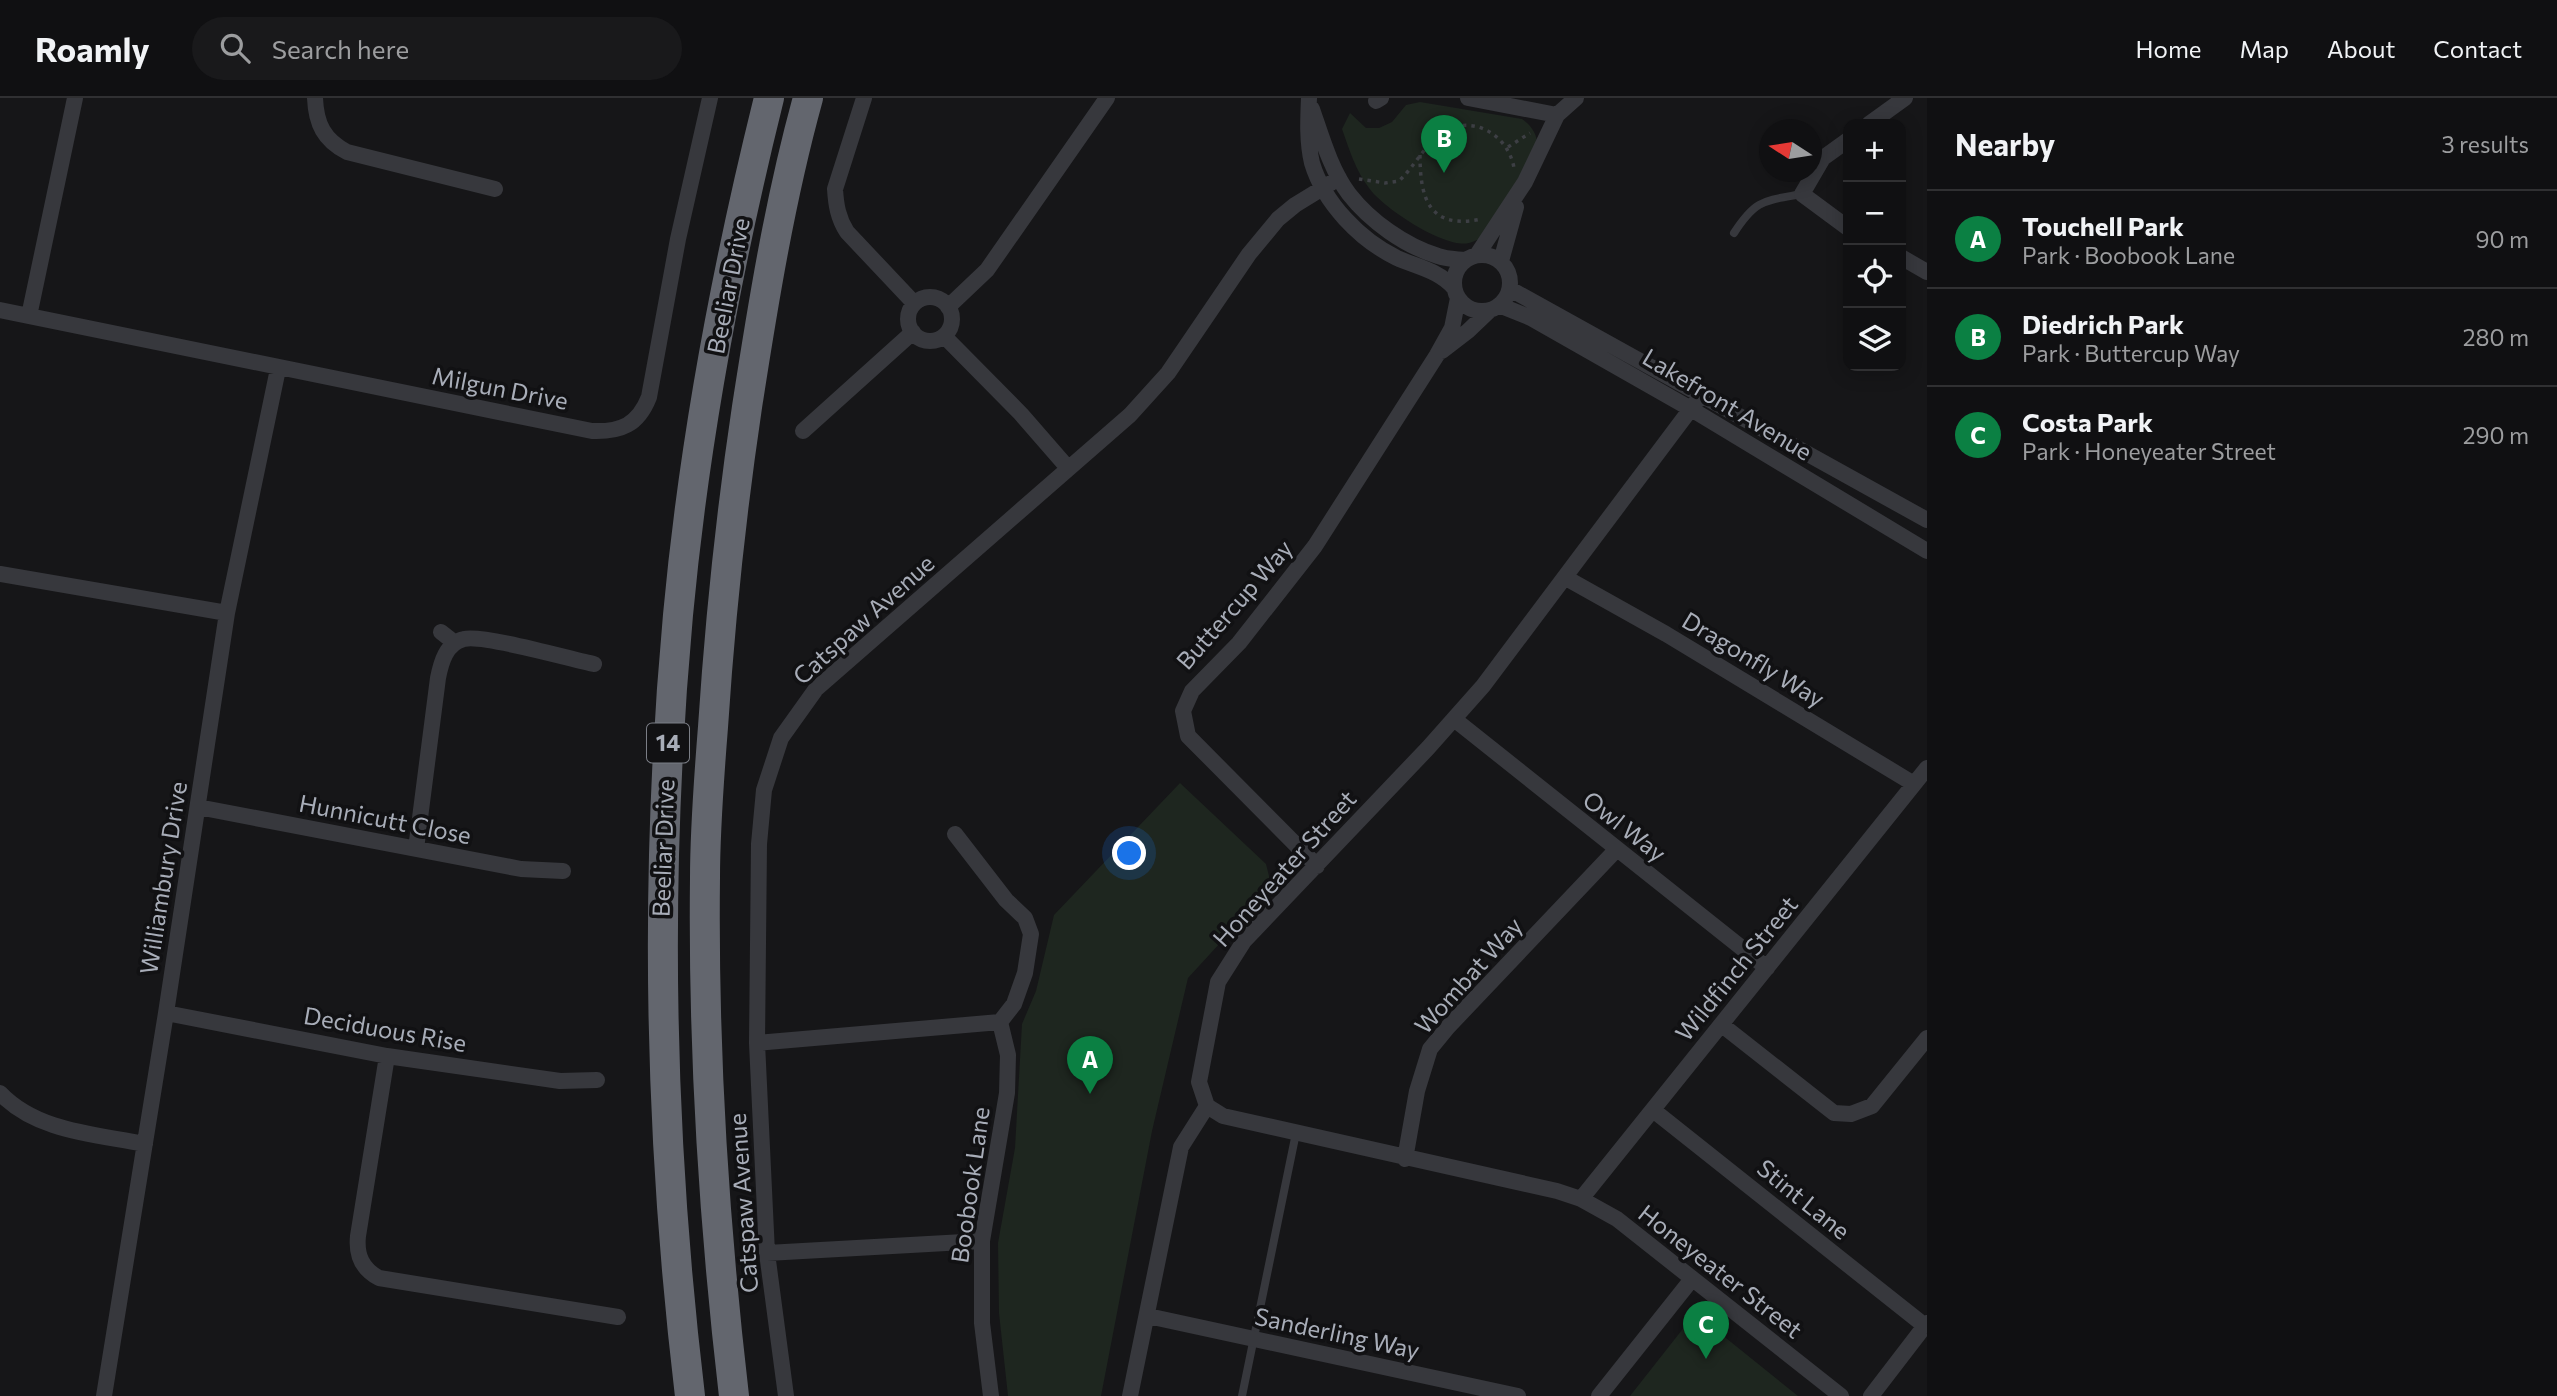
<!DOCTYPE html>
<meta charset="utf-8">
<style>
body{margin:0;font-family:Commissioner,sans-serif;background:#19191b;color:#f1f3f6}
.controls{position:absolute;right:21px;top:21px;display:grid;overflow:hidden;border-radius:14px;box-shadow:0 4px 18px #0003}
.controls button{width:63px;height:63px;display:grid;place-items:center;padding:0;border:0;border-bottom:2px solid #303032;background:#101012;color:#f1f3f6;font:35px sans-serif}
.compass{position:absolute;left:1759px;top:21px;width:63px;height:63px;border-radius:50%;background:#101012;box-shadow:0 4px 18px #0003;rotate:282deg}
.you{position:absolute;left:1130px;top:756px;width:24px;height:24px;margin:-18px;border:5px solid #fff;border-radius:50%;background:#1a73e8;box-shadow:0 0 0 10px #1a73e833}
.badge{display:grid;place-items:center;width:46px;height:46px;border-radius:50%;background:#0b8043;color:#fff;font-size:23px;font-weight:700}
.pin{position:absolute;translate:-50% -58px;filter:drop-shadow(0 2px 4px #0008)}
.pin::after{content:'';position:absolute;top:37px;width:24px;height:21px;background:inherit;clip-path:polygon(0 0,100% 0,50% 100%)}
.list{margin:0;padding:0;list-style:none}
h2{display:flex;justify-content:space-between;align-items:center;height:91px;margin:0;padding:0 28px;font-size:30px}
h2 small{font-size:23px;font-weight:400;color:#9c9d9f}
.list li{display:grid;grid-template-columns:46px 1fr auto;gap:21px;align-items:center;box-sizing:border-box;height:98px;padding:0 28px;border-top:2px solid #303032}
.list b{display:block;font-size:26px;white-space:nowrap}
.list p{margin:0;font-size:23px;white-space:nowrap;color:#9c9d9f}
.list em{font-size:23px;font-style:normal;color:#9c9d9f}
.icon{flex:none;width:38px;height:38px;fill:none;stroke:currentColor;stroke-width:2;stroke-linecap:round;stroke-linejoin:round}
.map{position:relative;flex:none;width:1927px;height:1298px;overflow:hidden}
header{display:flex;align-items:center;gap:42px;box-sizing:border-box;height:98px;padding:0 35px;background:#101012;border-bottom:2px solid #303032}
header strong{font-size:33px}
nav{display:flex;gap:38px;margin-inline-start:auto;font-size:24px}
.search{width:490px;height:63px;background:#19191b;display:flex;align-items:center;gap:18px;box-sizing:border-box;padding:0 24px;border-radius:38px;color:#9c9d9f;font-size:26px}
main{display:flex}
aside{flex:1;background:#101012}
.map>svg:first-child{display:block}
.green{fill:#1e261f}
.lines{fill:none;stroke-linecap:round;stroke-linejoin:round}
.path{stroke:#3d3f44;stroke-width:3.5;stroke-dasharray:3.5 5;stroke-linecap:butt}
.lane{stroke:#37383d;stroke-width:8}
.street{stroke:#37383d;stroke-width:16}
.highway{stroke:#63666e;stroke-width:30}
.labels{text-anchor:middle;stroke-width:7;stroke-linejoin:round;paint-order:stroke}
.shield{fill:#111113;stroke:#7b7e86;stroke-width:2}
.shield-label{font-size:23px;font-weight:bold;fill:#a8adb8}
.street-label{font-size:24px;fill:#a8adb8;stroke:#111113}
</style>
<header>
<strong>Roamly</strong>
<div class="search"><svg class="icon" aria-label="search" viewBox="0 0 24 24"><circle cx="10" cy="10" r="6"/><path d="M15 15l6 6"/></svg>Search here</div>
<nav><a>Home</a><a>Map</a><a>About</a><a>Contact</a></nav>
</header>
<main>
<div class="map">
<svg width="1927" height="1298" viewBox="0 0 1927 1298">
<rect width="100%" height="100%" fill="#161618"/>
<path class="green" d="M 1420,4 L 1522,21 C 1535,30 1540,42 1536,58 C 1535,65 1494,131 1489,136 C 1485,139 1475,143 1469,145 C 1445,151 1383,110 1369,90 C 1356,73 1349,51 1342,31 L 1350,15 L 1366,30 L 1379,30 L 1392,24 L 1406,7 Z
M 1180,685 L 1266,766 L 1270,782 L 1264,797 L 1188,880 L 1152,1033 L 1101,1298 L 1008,1298 L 999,1215 L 998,1145 L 1015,1050 L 1022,926 L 1036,893 L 1054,817 Z
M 1698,1219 L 1706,1224 L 1798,1298 L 1630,1298 L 1689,1223 Z"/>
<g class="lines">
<path class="path" d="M 1508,49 L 1530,35
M 1420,57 C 1420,101 1429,132 1482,121
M 1359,81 L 1385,85 L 1399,83 C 1414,69 1423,50 1439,37 C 1469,14 1508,35 1514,70"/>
<path class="lane" d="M 1734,135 C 1756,101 1764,103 1802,96
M 1242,1298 L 1296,1035"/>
<path class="street" d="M 315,0 C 316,26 324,42 347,54 L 495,91
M 864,0 L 835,91 C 836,107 838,120 847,134 L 914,205
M 1309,0 C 1308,22 1307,44 1312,65 C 1324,105 1360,142 1397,160 C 1417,169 1440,173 1454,190
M 1468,0 L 1557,17
M 1376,3 L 1381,0
M 1312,11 C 1322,40 1331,72 1349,96 C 1370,123 1405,148 1438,158 C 1446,161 1456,161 1465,162
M 1869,26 L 1905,0
M 1848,42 L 1823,60 L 1802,96 L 1848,130
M1454 185a28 28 0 1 1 56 0a28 28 0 1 1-56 0Z
M 1477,157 L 1525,84 L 1557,17 L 1576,0
M 1901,159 L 1927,174
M 1501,163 L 1516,109
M 1510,191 L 1927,422
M908 221a22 22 0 1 1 44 0a22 22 0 1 1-44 0Z
M 1499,207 L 1531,220 L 1691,311 L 1927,453
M 948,209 L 987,172 L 1107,0
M 0,212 L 592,333 C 621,334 638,327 649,299 L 678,141 L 710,0
M 29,218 L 75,0
M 944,238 L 1021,316 L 1068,370
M 1442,253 L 1468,233 L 1490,212
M 1702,296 L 1483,588 L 1428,650 L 1244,843 L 1218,884 L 1199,984 L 1207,1008 L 1223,1018 L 1557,1093 L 1581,1101 L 1617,1121 L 1841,1298
M 803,333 L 913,234
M 0,476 L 227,515
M 1566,480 L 1666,536 L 1914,686
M 441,534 L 455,545
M 1454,621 L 1767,870
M 198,709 L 521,771 L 563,773
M 416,751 L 438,580 C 441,565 446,545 464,541 C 483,536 570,561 594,566
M 1317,768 L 1188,638 L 1183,613 L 1192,593 L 1239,545 L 1315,448 L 1437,257 L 1452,230 L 1458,200
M 166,915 L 387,958 L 560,983 L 597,982
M 1722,927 L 1834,1015 L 1851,1016 L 1872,1008 L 1927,940
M 757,945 L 1000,924 L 1014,906 L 1025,875 L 1031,836 L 1025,820 L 1006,802 L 955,736
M 387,958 L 358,1138 C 356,1157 362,1171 379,1180 L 618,1219
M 0,995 C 37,1034 96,1036 145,1046
M 1653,1012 L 1925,1228
M 1405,1061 L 1417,993 L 1430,951 L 1448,929 L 1616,752
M 1581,1101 L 1927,670
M 767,1155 L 982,1143
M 1148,1218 L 1518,1298
M 104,1298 L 166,915 L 227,515 L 278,271
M 786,1298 L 767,1155 L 757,945 L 759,746 L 764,692 L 781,640 L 816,591 L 1130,317 L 1168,275 L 1249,156 L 1278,121 L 1295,107 L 1339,80
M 991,1298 L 982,1225 L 982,1143 L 1007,995 L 1008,957 L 1000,924
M 1130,1298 L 1181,1049 L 1207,1008
M 1599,1298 L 1692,1181
M 1871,1298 L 1927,1225"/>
<path class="highway" d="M 690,1298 C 659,1039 654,778 678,517 C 694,344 727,169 769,0
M 734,1298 C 714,1127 703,953 705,780 C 705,730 709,679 713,629 C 720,522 731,416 747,309 C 763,206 780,101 808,0"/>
</g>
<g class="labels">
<rect class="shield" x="647" y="625.5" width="42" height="39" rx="5"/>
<g class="shield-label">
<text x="668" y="653">14</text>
</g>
<g class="street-label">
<text transform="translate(729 188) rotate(-79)" y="8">Beeliar Drive</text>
<text transform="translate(500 291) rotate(11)" y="8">Milgun Drive</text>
<text transform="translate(1727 307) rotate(31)" y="8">Lakefront Avenue</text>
<text transform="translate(1235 507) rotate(-49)" y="8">Buttercup Way</text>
<text transform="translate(864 522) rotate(-42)" y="8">Catspaw Avenue</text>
<text transform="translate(1753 562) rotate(31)" y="8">Dragonfly Way</text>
<text transform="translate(385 722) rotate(11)" y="8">Hunnicutt Close</text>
<text transform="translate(1624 729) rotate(38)" y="8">Owl Way</text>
<text transform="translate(664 750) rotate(-88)" y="8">Beeliar Drive</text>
<text transform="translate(1285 771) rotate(-48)" y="8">Honeyeater Street</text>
<text transform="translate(164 780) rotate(-81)" y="8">Williambury Drive</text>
<text transform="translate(1737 871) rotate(-51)" y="8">Wildfinch Street</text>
<text transform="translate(1469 878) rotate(-48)" y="8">Wombat Way</text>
<text transform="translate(385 932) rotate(10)" y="8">Deciduous Rise</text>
<text transform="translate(971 1087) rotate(-82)" y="8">Boobook Lane</text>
<text transform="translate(1803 1102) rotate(39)" y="8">Stint Lane</text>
<text transform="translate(744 1105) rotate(-94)" y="8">Catspaw Avenue</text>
<text transform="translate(1720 1174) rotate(38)" y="8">Honeyeater Street</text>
<text transform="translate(1337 1236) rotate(12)" y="8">Sanderling Way</text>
</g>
</g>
</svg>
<div class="controls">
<button>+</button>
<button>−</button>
<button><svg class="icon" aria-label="locate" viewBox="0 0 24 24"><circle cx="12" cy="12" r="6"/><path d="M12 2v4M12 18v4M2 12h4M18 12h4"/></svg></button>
<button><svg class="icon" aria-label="layers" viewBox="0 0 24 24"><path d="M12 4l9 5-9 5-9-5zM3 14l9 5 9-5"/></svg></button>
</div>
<svg class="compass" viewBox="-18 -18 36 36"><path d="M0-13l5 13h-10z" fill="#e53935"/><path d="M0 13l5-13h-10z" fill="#9c9d9f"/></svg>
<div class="you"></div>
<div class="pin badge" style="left:1090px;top:996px">A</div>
<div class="pin badge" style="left:1444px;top:75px">B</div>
<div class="pin badge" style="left:1706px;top:1261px">C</div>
</div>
<aside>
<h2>Nearby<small>3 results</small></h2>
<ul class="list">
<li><span class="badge">A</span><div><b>Touchell Park</b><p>Park · Boobook Lane</p></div><em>90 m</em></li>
<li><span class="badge">B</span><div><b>Diedrich Park</b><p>Park · Buttercup Way</p></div><em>280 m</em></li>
<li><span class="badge">C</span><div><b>Costa Park</b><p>Park · Honeyeater Street</p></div><em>290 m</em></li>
</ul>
</aside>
</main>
